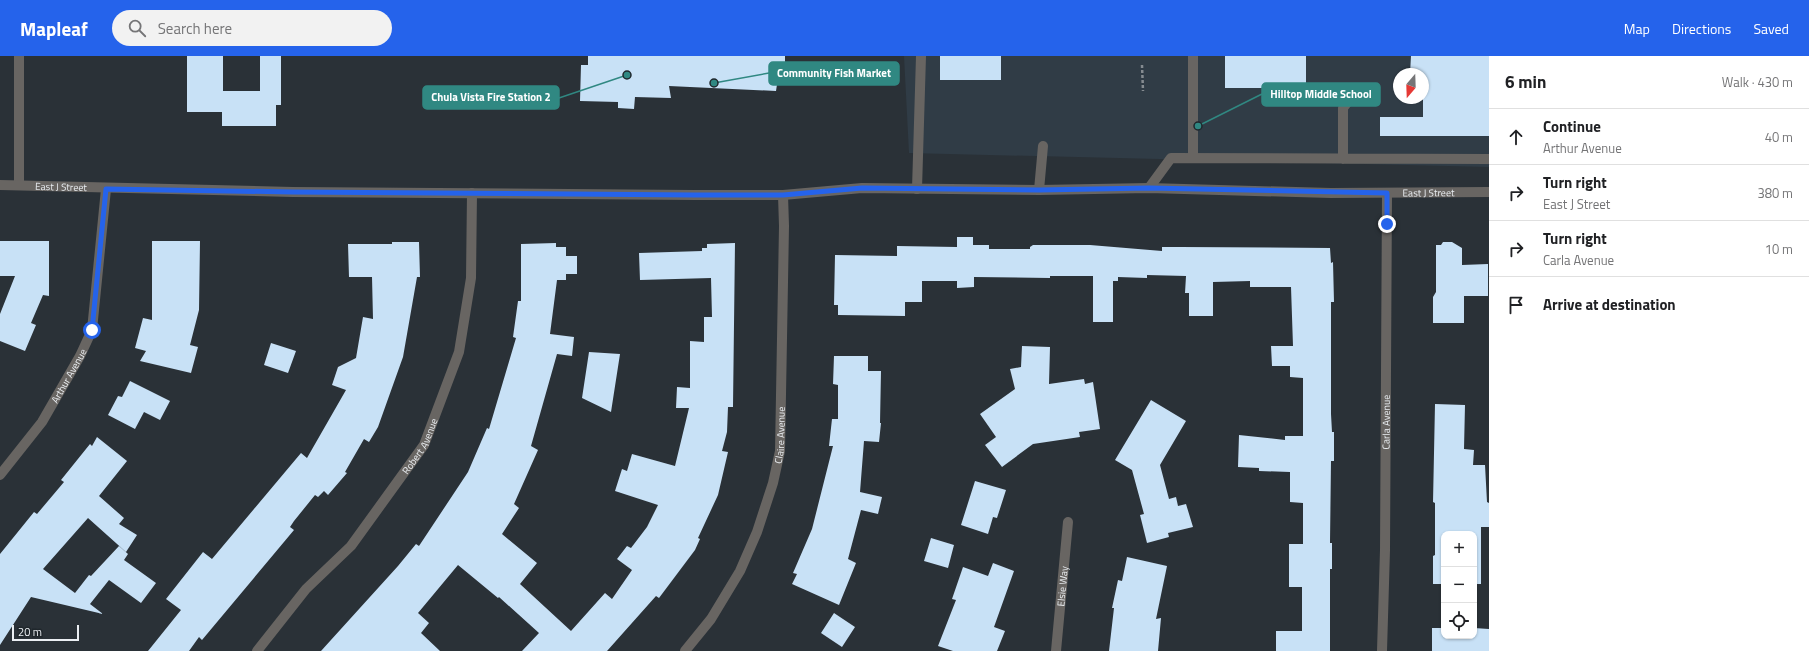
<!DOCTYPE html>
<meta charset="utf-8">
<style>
body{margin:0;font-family:"Titillium Web",sans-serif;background:#f2f2f2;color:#202124}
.controls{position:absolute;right:12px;bottom:12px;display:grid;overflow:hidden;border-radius:8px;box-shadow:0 1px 3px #0004}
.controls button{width:36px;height:36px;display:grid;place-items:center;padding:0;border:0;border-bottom:1px solid #e0e0e0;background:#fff;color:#202124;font:20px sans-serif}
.compass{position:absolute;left:1393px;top:12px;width:36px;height:36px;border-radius:50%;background:#fff;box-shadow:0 1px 3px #0004;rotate:199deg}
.scale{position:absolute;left:12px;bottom:10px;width:67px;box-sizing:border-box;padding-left:4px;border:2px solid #ebeff3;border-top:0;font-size:11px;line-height:14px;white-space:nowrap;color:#ebeff3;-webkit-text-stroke:3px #20272c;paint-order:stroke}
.stop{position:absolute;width:12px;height:12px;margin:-9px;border:3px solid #2563eb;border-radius:50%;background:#fff}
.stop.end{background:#2563eb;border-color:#fff;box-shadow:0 1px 4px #0008}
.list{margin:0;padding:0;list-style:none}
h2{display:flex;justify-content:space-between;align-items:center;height:52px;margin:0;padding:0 16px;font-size:17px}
h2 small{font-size:13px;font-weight:400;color:#757577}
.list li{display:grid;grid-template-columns:26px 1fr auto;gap:12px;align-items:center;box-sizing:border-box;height:56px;padding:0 16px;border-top:1px solid #e0e0e0}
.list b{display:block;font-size:15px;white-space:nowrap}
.list p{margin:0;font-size:13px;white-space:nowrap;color:#757577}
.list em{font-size:13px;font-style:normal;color:#757577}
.icon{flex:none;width:22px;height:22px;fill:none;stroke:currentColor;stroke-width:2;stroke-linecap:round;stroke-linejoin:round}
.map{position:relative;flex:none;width:1489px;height:595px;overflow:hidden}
header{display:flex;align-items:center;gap:24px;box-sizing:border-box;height:56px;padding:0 20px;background:#2563eb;color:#fff}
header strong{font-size:19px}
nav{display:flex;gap:22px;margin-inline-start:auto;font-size:14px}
.search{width:280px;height:36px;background:#f2f2f2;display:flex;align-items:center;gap:10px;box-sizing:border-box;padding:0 14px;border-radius:22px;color:#757577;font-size:15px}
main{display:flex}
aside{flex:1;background:#fff}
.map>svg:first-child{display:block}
.built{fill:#303c46;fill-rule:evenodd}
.building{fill:#c8e1f6}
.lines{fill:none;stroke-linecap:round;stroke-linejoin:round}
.path{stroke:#858b90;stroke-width:2.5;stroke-dasharray:3 2;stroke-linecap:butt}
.service{stroke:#686562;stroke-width:10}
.minor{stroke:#686562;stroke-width:10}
.tertiary{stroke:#686562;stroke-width:10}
.route{stroke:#2563eb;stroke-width:5}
.labels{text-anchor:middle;stroke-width:4;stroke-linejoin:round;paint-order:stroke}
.street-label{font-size:10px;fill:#ebeff3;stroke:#20272c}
.leader{fill:none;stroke:#308882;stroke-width:1.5}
.callout-dot{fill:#308882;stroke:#20272c;stroke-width:1.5}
.callout{fill:#308882;stroke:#308882;stroke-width:1.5}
.callout-label{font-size:11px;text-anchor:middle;font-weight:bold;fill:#fff}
</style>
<header>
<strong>Mapleaf</strong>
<div class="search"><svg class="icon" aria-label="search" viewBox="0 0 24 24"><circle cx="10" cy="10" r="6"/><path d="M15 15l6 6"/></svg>Search here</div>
<nav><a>Map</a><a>Directions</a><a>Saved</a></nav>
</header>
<main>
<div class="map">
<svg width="1489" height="595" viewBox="0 0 1489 595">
<rect width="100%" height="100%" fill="#2a3137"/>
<path class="built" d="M 904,0 L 1489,0 L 1489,111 L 909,97 ZM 1399,18 L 1423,18 L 1423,42 L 1399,42 Z"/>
<path class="building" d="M 187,0 L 223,0 L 223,35 L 260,35 L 260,0 L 281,0 L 281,49 L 276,49 L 276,70 L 222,70 L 222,56 L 187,56 Z
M 588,0 L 785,0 L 785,23 L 778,22 L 776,35 L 669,30 L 671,42 L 635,41 L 634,53 L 618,52 L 618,46 L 580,45 L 581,9 L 588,9 Z
M 940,0 L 1001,0 L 1001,24 L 940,24 Z
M 1225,0 L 1306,0 L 1306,29 L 1295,30 L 1295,32 L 1225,32 Z
M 1411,0 L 1489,0 L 1489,80 L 1380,80 L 1380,61 L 1423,61 L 1423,18 L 1410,18 Z
M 957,181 L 973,181 L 973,189 L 989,189 L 989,193 L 1030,193 L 1030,191 L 1033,189 L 1090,189 L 1162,195 L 1162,191 L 1179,191 L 1330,192 L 1331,207 L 1333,206 L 1334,246 L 1331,246 L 1331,358 L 1332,376 L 1334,376 L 1334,405 L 1331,405 L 1330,487 L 1332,487 L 1332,513 L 1330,513 L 1330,595 L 1276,595 L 1276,575 L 1302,575 L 1302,531 L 1289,531 L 1289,488 L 1303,488 L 1303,447 L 1290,446 L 1290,416 L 1259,415 L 1259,412 L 1238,411 L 1239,379 L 1285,384 L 1285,380 L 1303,380 L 1303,322 L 1290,321 L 1290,310 L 1272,310 L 1271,290 L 1293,290 L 1291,231 L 1250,231 L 1250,225 L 1213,226 L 1213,260 L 1189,260 L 1189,237 L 1185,237 L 1186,220 L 1147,219 L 1147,222 L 1118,221 L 1118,225 L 1113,225 L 1113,266 L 1093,266 L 1093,220 L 1050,220 L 1050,222 L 974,221 L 974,231 L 957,232 L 957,225 L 922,225 L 922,246 L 905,246 L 905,260 L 838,259 L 838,249 L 834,249 L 835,199 L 897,200 L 897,190 L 957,191 Z
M 0,185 L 49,185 L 49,240 L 43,239 L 31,267 L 36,269 L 25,295 L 0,285 L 0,258 L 15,220 L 0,220 Z
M 152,185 L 200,185 L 199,254 L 190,289 L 198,291 L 191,317 L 140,305 L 146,295 L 135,292 L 143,262 L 152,264 Z
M 392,186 L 419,186 L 420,221 L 417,221 L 403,301 L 378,371 L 369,386 L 364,383 L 345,416 L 347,417 L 328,439 L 324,435 L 318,441 L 315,439 L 294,465 L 290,471 L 294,474 L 202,584 L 199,581 L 189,595 L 148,595 L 181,554 L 166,543 L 203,496 L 212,503 L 301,397 L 307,402 L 346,334 L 332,329 L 338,311 L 356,302 L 363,261 L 373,263 L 372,221 L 349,221 L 348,188 L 392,188 Z
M 1443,186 L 1452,186 L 1462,192 L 1462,209 L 1488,208 L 1488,240 L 1464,240 L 1464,267 L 1433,267 L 1433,241 L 1436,236 L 1436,189 L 1441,189 Z
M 556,187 L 556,191 L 566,191 L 566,200 L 577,200 L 577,218 L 566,218 L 566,224 L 557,224 L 550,278 L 574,281 L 572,300 L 557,298 L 531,390 L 538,394 L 514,448 L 519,452 L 502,478 L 537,507 L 520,528 L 571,575 L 605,537 L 612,543 L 632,514 L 617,503 L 627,490 L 631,492 L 647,471 L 658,449 L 615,435 L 622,413 L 627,415 L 632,398 L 675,410 L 689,352 L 676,352 L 677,331 L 690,332 L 690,285 L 704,286 L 704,261 L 712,261 L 711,222 L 640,224 L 639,197 L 702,195 L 702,192 L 707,192 L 707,188 L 735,187 L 733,351 L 728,351 L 727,376 L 722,395 L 728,396 L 718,439 L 698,482 L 700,483 L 695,494 L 659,542 L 656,540 L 607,595 L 522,595 L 539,577 L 499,541 L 498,542 L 458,509 L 418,557 L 429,567 L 421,577 L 440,595 L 321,595 L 398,510 L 416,488 L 419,490 L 468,416 L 487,372 L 489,373 L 516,282 L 513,281 L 518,245 L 521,245 L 521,188 Z
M 271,287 L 296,295 L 288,317 L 264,309 Z
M 1022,290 L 1050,291 L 1049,328 L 1084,323 L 1085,328 L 1093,326 L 1100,373 L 1079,376 L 1080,381 L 1033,388 L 1002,411 L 985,389 L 996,381 L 980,358 L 1015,333 L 1010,313 L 1021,311 Z
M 589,296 L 620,298 L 611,356 L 582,342 Z
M 834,300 L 868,300 L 868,315 L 881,315 L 880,367 L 881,367 L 879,386 L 864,385 L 860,436 L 882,441 L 878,458 L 861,454 L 848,503 L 856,507 L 839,549 L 792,528 L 797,518 L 793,517 L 812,473 L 833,390 L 829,390 L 832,363 L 838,363 L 838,329 L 833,328 Z
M 130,325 L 170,345 L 160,364 L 144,356 L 135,373 L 108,359 L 118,340 L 122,341 Z
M 1151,344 L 1186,365 L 1160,409 L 1169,443 L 1176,441 L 1178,450 L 1186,448 L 1193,471 L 1168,477 L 1169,481 L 1147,487 L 1140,459 L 1144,458 L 1132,414 L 1115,404 Z
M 1435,348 L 1465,349 L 1464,393 L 1474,394 L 1473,409 L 1485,409 L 1487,446 L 1489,447 L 1489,471 L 1481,471 L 1481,528 L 1474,528 L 1474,478 L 1444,478 L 1444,528 L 1433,528 L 1433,500 L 1435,499 L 1435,447 L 1433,446 Z
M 97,381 L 127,405 L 99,440 L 124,462 L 119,468 L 137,479 L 126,496 L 88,462 L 43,513 L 75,537 L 89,519 L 91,520 L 119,490 L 128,498 L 124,504 L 156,527 L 141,547 L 109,524 L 90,548 L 103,558 L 31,541 L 0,589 L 0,498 L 34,456 L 37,458 L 64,426 L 61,424 L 90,388 L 92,390 Z
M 975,425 L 1006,434 L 997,462 L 993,461 L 988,478 L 961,469 Z
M 931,482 L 954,489 L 948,512 L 924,505 Z
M 1127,501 L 1167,510 L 1156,563 L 1161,562 L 1158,595 L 1109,595 L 1114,552 L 1112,552 L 1118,524 L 1122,525 Z
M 993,507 L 1014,515 L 994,571 L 1005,575 L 997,595 L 953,595 L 938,590 L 956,544 L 952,543 L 963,511 L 988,520 Z
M 834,557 L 855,571 L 842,591 L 821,577 Z
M 1432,572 L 1444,572 L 1444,580 L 1474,580 L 1474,572 L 1489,573 L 1489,595 L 1432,595 Z"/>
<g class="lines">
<path class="path" d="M 1142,9 L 1143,35"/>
<path class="service" d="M 1193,102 L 1193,0
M 1343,103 L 1343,52 L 1359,32
M 19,129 L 19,0
M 1149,132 L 1171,102 L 1489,103
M 917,133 L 921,0
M 1039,134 L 1043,90"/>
<g class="minor">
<path id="s1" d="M 0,419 L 42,366 L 80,300 L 92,274 L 106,133"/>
<path id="s2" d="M 1056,595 L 1068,466"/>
<path id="s3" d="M 1382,595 L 1385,494 L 1387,137"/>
</g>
<g class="tertiary">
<path id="s4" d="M 0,129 L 293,136 L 694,139 L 783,139 L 862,132 L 1039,134 L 1149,132 L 1331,137 L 1489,136"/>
<path id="s5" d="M 257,595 L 306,533 L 351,490 L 424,389 L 459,296 L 471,222 L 472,137"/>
<path id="s6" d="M 685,595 L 711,563 L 740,515 L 757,476 L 773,427 L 780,395 L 784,170 L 783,139"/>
</g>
</g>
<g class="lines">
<path class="route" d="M 92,274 L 106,133 L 293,136 L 694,139 L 783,139 L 862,132 L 1039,134 L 1149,132 L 1387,137 L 1387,168"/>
</g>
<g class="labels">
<g class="street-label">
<text dy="4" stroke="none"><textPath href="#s4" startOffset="61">East J Street</textPath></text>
<text dy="4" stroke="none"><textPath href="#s4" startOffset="1429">East J Street</textPath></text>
<text dy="4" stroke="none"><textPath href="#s1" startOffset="121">Arthur Avenue</textPath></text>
<text dy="4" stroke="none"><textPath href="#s3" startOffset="229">Carla Avenue</textPath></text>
<text dy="4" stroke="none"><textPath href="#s6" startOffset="240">Claire Avenue</textPath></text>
<text dy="4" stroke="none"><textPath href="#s5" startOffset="263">Robert Avenue</textPath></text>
<text dy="4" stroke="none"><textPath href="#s2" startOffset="65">Elsie Way</textPath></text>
</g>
</g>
<path class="leader" d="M714 27L769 17M1198 70L1262 38M627 19L559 42"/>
<g class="callout-dot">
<circle cx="714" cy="27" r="4"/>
<circle cx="1198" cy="70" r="4"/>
<circle cx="627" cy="19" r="4"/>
</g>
<g class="callout">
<rect x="769" y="6" width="130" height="23" rx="4"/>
<rect x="1262" y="27" width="118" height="23" rx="4"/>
<rect x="423" y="30" width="136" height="23" rx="4"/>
</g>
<g class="callout-label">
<text x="834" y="21">Community Fish Market</text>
<text x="1321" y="42">Hilltop Middle School</text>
<text x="491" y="45">Chula Vista Fire Station 2</text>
</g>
</svg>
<div class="controls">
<button>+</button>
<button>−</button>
<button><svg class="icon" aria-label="locate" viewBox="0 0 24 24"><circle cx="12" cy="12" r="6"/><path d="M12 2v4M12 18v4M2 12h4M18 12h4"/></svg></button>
</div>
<svg class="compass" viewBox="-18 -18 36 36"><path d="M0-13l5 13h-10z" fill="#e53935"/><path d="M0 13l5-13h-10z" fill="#757577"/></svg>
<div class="scale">20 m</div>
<div class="stop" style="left:92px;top:274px"></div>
<div class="stop end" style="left:1387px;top:168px"></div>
</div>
<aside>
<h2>6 min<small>Walk · 430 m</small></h2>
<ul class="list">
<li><svg class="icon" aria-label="ahead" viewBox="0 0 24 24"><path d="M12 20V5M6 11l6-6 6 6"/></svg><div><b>Continue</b><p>Arthur Avenue</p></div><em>40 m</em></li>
<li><svg class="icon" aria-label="right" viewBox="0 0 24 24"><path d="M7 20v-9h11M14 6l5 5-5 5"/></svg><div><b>Turn right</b><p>East J Street</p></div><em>380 m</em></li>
<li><svg class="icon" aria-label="right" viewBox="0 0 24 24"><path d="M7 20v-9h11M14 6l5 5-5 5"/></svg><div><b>Turn right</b><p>Carla Avenue</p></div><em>10 m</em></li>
<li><svg class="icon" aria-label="arrive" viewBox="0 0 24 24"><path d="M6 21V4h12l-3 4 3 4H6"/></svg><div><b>Arrive at destination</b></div></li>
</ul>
</aside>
</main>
